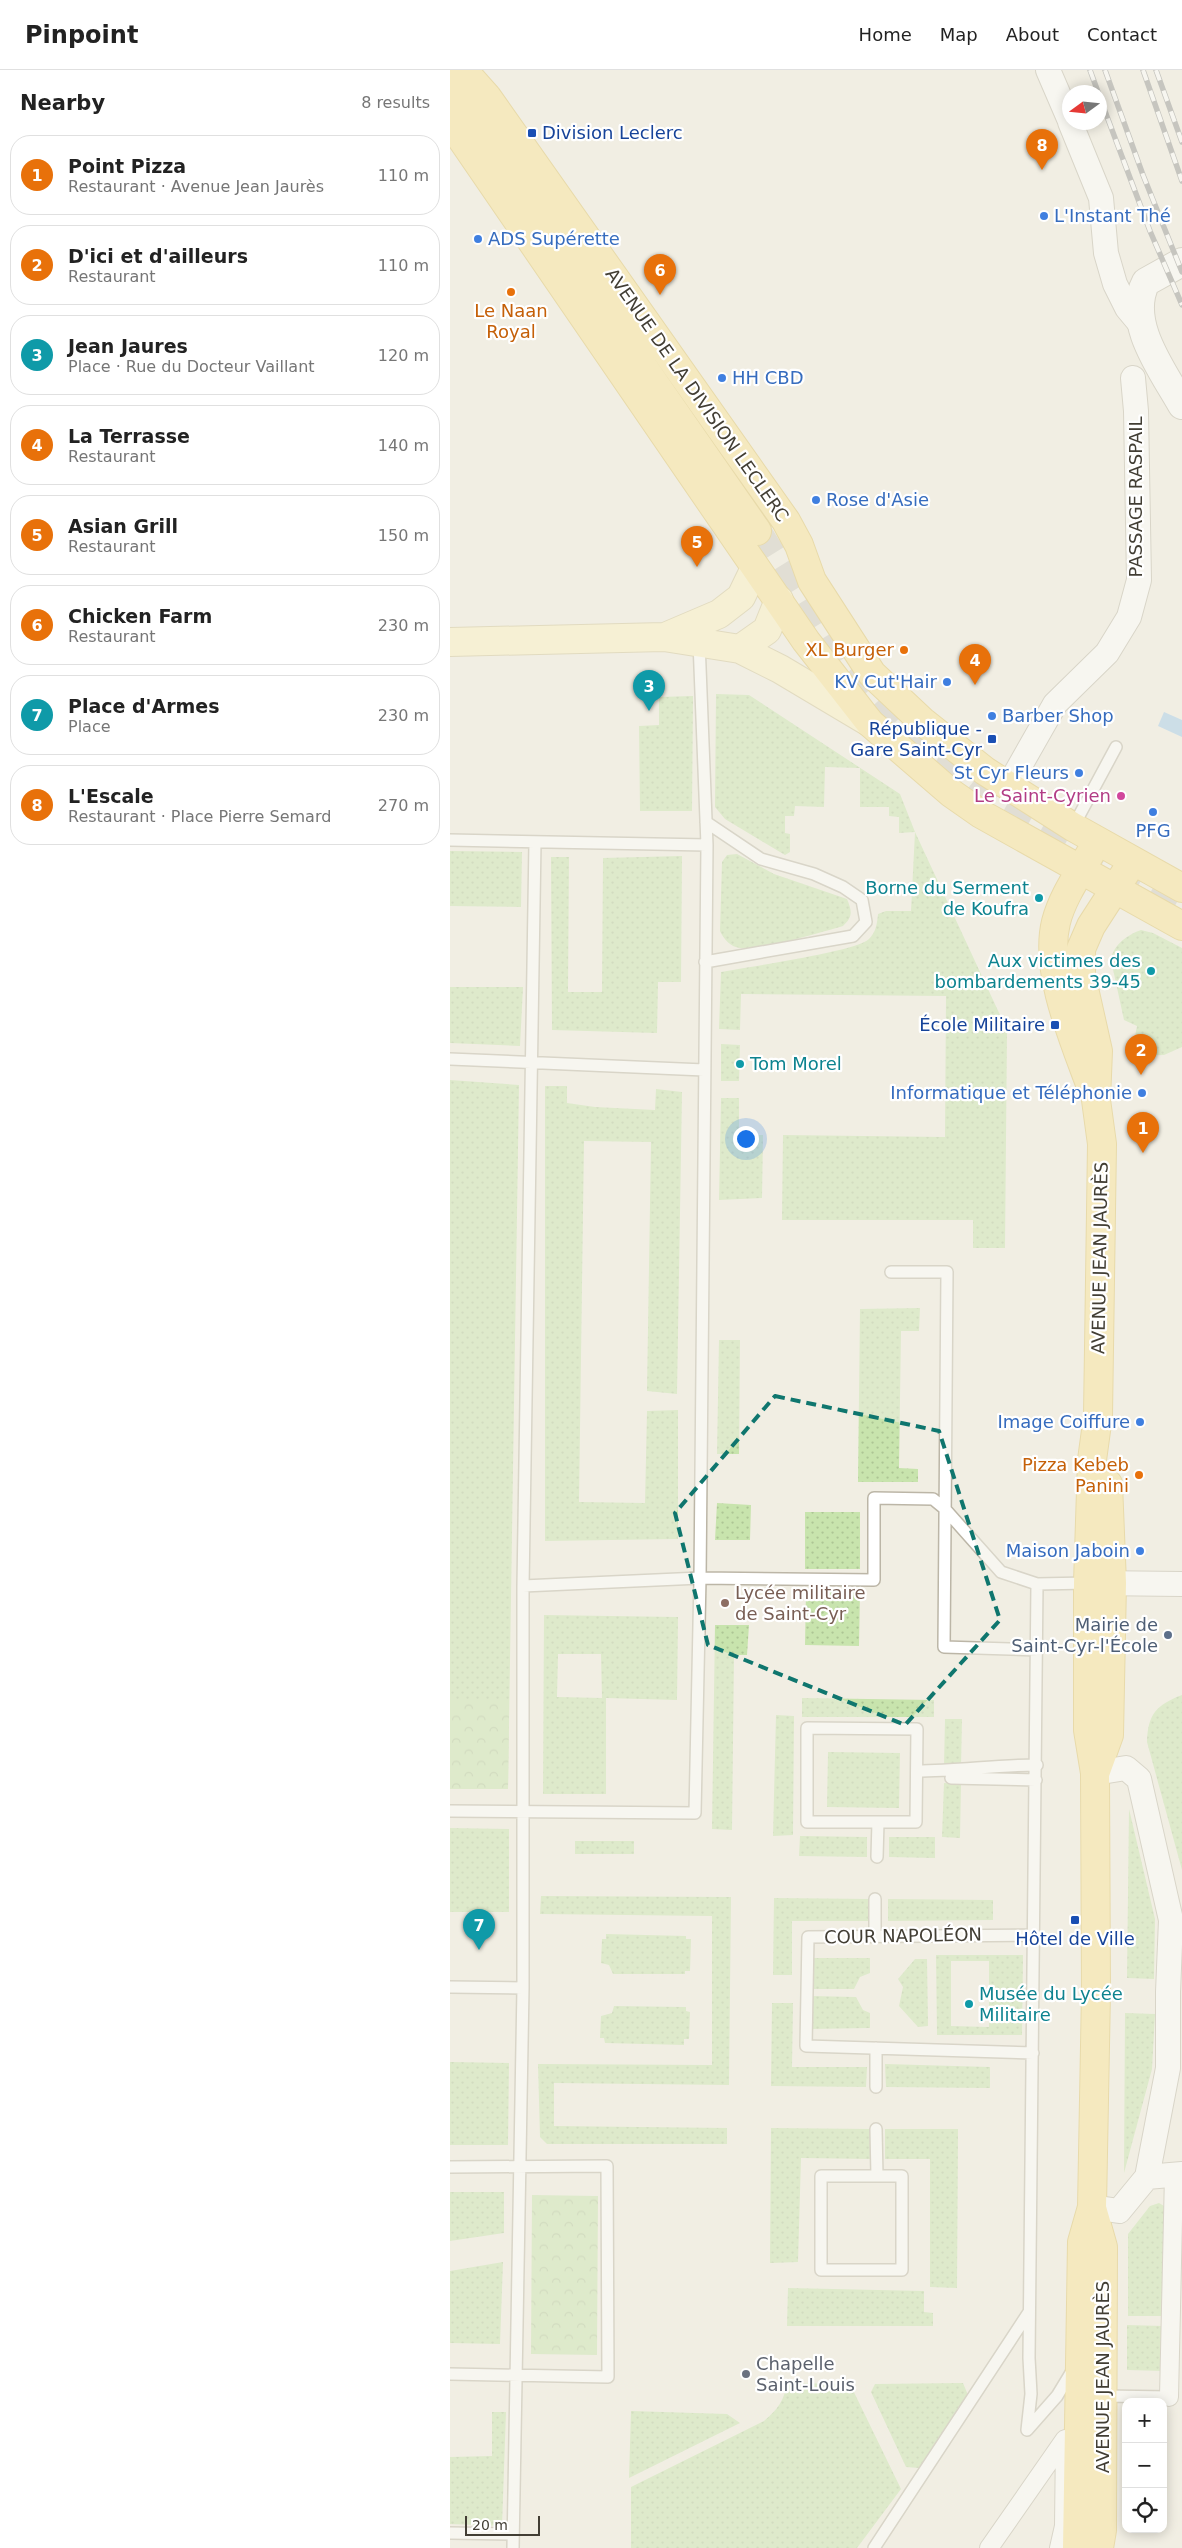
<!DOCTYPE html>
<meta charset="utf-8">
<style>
body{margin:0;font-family:"DejaVu Sans",sans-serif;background:#f2f2f2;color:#222}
.controls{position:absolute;right:15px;bottom:15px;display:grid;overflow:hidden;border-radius:10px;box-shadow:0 2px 12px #0003}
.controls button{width:45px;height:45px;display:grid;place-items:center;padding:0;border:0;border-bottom:1px solid #e0e0e0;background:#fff;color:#222;font:25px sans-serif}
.compass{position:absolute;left:612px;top:15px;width:45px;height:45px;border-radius:50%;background:#fff;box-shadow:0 2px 12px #0003;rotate:255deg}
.scale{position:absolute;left:15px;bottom:12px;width:75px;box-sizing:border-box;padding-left:5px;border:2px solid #423e34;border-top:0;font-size:14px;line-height:18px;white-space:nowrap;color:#423e34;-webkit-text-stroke:4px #fff;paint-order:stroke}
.you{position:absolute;left:295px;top:1068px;width:18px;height:18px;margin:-12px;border:4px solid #fff;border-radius:50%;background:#1a73e8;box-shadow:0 0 0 8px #1a73e833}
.badge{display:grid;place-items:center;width:32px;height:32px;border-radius:50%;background:#f1471a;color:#fff;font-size:16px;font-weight:700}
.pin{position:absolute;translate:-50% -41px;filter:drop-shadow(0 1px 2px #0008)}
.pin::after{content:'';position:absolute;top:26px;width:18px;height:15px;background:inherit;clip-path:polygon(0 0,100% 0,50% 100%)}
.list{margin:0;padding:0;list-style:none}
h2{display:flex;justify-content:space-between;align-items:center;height:65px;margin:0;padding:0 20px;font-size:21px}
h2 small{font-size:16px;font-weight:400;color:#767676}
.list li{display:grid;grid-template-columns:32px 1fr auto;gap:15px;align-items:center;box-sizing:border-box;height:80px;margin:0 10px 10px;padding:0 10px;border:1px solid #e0e0e0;border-radius:20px}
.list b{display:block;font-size:19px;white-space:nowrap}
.list p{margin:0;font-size:16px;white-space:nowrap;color:#767676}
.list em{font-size:16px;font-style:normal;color:#767676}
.icon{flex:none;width:28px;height:28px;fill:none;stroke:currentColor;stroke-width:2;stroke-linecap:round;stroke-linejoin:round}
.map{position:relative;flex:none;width:732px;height:2478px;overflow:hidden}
header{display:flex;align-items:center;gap:30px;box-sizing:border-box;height:70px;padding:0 25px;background:#fff;border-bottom:1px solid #e0e0e0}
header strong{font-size:24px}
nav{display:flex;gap:28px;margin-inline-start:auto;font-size:18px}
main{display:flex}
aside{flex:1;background:#fff}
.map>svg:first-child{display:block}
.grass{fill:url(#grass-dots);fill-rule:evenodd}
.forest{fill:url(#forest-crowns)}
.water{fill:#a1c9ec}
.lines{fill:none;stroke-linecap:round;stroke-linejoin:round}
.primary-tunnel{stroke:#cecbc0;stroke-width:28;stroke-dasharray:28 14;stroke-linecap:butt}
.service-casing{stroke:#bcb6a7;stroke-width:14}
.pedestrian-casing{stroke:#bcb6a7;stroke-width:20}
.minor-casing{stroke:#bcb6a7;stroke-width:26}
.tertiary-casing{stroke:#bcb6a7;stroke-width:30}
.secondary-casing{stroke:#d0c395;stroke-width:30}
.primary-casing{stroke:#dec164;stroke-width:30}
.service{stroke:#fff;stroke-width:11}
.pedestrian{stroke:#fff;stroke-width:18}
.minor{stroke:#fff;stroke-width:24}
.tertiary{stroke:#fff;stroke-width:28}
.secondary{stroke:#fcf2c2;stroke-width:28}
.primary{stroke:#fae393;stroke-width:28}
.rail-casing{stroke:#939393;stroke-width:5.5}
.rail{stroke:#fff;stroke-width:4;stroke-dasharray:11;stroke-linecap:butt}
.marked{fill:none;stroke:#0f766e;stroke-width:4;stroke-dasharray:10 6;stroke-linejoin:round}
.transit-dot{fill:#1a4fb4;stroke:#fff;stroke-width:2}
.shop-dot{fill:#3f7fe0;stroke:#fff;stroke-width:2}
.food-dot{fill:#e8710a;stroke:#fff;stroke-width:2}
.hotel-dot{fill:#d1479c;stroke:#fff;stroke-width:2}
.culture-dot{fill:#0f9aa8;stroke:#fff;stroke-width:2}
.education-dot{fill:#8d6e63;stroke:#fff;stroke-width:2}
.service-dot{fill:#5c6f8a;stroke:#fff;stroke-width:2}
.worship-dot{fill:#6b7280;stroke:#fff;stroke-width:2}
.labels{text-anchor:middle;stroke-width:4.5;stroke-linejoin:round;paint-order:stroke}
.transit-label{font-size:18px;fill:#164399;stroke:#fff;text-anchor:end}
.shop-label{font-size:18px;fill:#366cbe;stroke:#fff;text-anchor:start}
.food-label{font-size:18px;fill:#c56008;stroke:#fff;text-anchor:end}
.street-label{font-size:18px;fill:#423e34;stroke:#fff}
.hotel-label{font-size:18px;fill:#b23c85;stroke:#fff;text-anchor:end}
.culture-label{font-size:18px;fill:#0d838f;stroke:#fff;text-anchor:end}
.education-label{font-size:18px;fill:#785e54;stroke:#fff;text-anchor:start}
.service-label{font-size:18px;fill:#4e5e75;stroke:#fff;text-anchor:end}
.worship-label{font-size:18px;fill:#5b616d;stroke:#fff;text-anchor:start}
</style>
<header>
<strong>Pinpoint</strong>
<nav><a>Home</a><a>Map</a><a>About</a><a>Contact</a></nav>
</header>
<main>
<aside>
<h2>Nearby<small>8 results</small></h2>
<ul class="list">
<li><span class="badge" style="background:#e8710a">1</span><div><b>Point Pizza</b><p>Restaurant · Avenue Jean Jaurès</p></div><em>110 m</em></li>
<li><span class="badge" style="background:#e8710a">2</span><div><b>D'ici et d'ailleurs</b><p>Restaurant</p></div><em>110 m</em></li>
<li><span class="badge" style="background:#0f9aa8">3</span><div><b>Jean Jaures</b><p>Place · Rue du Docteur Vaillant</p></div><em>120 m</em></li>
<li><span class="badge" style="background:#e8710a">4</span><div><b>La Terrasse</b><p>Restaurant</p></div><em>140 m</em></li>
<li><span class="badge" style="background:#e8710a">5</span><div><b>Asian Grill</b><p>Restaurant</p></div><em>150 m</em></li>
<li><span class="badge" style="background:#e8710a">6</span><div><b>Chicken Farm</b><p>Restaurant</p></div><em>230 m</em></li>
<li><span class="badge" style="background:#0f9aa8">7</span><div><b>Place d'Armes</b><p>Place</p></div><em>230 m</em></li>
<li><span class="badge" style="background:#e8710a">8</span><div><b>L'Escale</b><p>Restaurant · Place Pierre Semard</p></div><em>270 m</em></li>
</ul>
</aside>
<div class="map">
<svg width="732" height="2478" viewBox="0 0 732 2478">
<defs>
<pattern id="grass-dots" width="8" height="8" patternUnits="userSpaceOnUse" patternTransform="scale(1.25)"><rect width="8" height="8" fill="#c8e4ad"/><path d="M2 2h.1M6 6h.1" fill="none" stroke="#adc595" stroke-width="1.8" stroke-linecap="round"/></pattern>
<pattern id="forest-crowns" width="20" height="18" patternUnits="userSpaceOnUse" patternTransform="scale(1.25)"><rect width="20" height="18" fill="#c8e4ad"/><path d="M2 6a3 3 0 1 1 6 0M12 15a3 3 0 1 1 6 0" fill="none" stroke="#adc595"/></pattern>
</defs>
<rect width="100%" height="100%" fill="#f1eee3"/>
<path class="grass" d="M 266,624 L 299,625 L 450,724 L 465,762 L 557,960 L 555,1178 L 523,1178 L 523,1150 L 332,1150 L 333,1065 L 495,1067 L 496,926 L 291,924 L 290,960 L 269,959 L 271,902 C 296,897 405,882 419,869 C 426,862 427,854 428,844 L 436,841 L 461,841 L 465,762 L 449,763 L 449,747 L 439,746 L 439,737 L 410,737 L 410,698 L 375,697 L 374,737 L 345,736 L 344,746 L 335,746 L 335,763 L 340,764 L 340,782 L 335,785 L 275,749 L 265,737 Z
M 243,626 L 242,741 L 190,741 L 189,656 L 209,655 L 209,627 Z
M 0,781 L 72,782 L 71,837 L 0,836 Z
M 287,784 L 324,804 L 397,829 C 402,841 403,847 393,856 C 372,862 309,881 290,878 C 281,877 274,870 270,861 L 272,792 L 277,785 Z
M 232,786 L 231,912 L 208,912 L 207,963 L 102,960 L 101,787 L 119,787 L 118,922 L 152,922 L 153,788 Z
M 691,860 L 703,863 L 732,878 L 732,977 L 714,985 L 681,986 L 687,956 L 674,950 L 661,890 C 663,875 677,865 691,860 Z
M 0,917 L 73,917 L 70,976 L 0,973 Z
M 271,974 L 290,975 L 289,1011 L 271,1011 Z
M 0,1010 L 69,1015 L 58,1719 L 0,1719 Z
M 95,1016 L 117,1016 L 117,1033 L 145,1037 L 205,1040 L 206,1019 L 232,1022 L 227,1324 L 197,1321 L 201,1072 L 134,1071 L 129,1432 L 195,1433 L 197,1341 L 228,1340 L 228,1469 L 95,1471 Z
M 271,1028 L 289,1028 L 289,1065 L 313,1065 L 312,1128 L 269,1130 Z
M 470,1238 L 469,1261 L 451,1261 L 449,1398 L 468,1399 L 468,1412 L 408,1412 L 410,1239 Z
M 269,1270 L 290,1270 L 289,1384 L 267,1384 Z
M 267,1433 L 301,1435 L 300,1470 L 265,1470 Z
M 355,1442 L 410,1442 L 410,1499 L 355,1499 Z
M 356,1521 L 410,1522 L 409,1576 L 355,1575 Z
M 94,1545 L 228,1547 L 227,1630 L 156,1628 L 156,1724 L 93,1724 ZM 108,1584 L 151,1584 L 152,1628 L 107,1627 Z
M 265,1555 L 299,1555 L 297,1585 L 284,1585 L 282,1760 L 262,1759 Z
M 732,1625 L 732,1800 L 697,1672 C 698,1644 706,1635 732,1625 Z
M 352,1628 L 484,1630 L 484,1647 L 352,1647 Z
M 326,1645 L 344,1646 L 343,1765 L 323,1766 Z
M 495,1649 L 512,1649 L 511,1696 L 494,1696 Z
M 378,1682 L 450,1683 L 449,1738 L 377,1737 Z
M 494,1713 L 511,1714 L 510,1768 L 492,1767 Z
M 679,1739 L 705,1849 L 704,1909 L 677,1908 Z
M 0,1758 L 59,1759 L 59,1842 L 0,1842 Z
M 350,1766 L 417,1767 L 417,1787 L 349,1786 Z
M 439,1767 L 485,1767 L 485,1788 L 439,1787 Z
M 125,1771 L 184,1771 L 184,1784 L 125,1784 Z
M 91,1826 L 281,1827 L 279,2015 L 104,2013 L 104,2056 L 277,2058 L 277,2074 L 97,2074 L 90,2067 L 88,1994 L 262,1995 L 262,1846 L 90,1844 Z
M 324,1828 L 419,1829 L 418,1851 L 342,1851 L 342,1905 L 323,1905 Z
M 438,1829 L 543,1830 L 543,1850 L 438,1851 Z
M 156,1864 L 236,1866 L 236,1869 L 241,1869 L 240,1901 L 235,1901 L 235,1904 L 163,1904 L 159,1895 L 151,1893 L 152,1869 L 156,1869 Z
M 486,1885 L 573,1885 L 572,1965 L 487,1965 ZM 501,1891 L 539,1891 L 539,1957 L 501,1956 Z
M 361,1888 L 420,1888 L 420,1903 L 410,1907 L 404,1919 L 362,1919 Z
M 465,1889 L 477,1889 L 478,1956 L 468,1957 L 449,1936 L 453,1917 L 448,1909 Z
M 361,1926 L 406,1927 L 413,1940 L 420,1943 L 420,1958 L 361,1959 Z
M 322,1933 L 343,1933 L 342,1997 L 417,1997 L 416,2017 L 321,2016 Z
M 164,1936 L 236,1937 L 236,1941 L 240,1942 L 239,1969 L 234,1969 L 234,1975 L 155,1973 L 154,1968 L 150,1968 L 151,1946 L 162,1943 Z
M 675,1943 L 705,1944 L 702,1999 L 674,2103 Z
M 0,1992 L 59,1993 L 58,2075 L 0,2075 Z
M 435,1994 L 540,1997 L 540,2018 L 436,2017 Z
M 321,2058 L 420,2059 L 420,2089 L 351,2088 L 348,2192 L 320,2193 Z
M 435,2059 L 508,2059 L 507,2218 L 480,2217 L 480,2089 L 435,2089 Z
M 0,2122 L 54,2122 L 54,2163 L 0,2171 Z
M 709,2133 L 714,2136 L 713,2246 L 678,2246 L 678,2164 L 700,2136 Z
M 53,2192 L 50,2274 L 0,2273 L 0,2201 Z
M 338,2218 L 474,2221 L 474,2242 L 483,2243 L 483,2256 L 337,2256 Z
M 677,2255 L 713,2256 L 713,2301 L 677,2300 Z
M 337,2313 L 400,2314 L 451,2419 L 407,2478 L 181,2478 L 181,2417 L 314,2351 C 328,2339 334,2331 337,2313 Z
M 513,2313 L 518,2325 L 469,2398 L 456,2397 L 421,2322 L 425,2314 Z
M 181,2341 L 277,2344 L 290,2353 L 179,2408 Z
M 42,2342 L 56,2342 L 52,2456 L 0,2454 L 0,2387 L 42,2386 Z"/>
<path class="forest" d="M 0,1630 L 59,1631 L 58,1719 L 0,1719 Z
M 82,2125 L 148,2126 L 147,2285 L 81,2284 Z"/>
<path class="water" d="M 714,642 L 732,650 L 732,667 L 708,656 Z"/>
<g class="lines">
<path class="primary-tunnel" d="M 307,461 L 396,604 L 442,655 L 543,735 L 732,840"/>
<defs>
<path id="service" d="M 623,757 L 666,677
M 0,770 L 257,775 L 249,572
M 255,892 L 403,866 L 416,852 L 412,830 L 393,817 L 364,804 L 311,789 L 256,752
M 0,989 L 254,1000
M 441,1202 L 497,1202 L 494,1577 L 588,1580
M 73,1516 L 250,1508 L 424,1510 L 424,1428 L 483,1429 L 494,1438 L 551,1502 L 587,1514 L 638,1513
M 357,1658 L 467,1659 L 466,1752 L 357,1752 Z
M 467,1701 C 508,1701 546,1695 587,1695
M 501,1708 L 586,1710
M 0,1741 L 245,1743 L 250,1508 L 257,775
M 427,1787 L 428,1752
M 425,1829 L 425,1867
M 0,1917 L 73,1918
M 426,1978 L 426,2017
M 583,1983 L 356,1976 L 358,1867 L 585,1865
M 426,2059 L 427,2106
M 0,2097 L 157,2096 L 158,2307 L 0,2304
M 371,2106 L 452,2106 L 452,2200 L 371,2200 Z
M 654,2326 L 719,2327
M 577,2360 L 581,2324 L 579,2288 L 587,1514
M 577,2360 L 607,2326 L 624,2298
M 0,2463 L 63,2464
M 63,2478 L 73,1918 L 73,1516 L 85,772
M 424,2478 L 579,2242"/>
<path id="pedestrian" d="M 719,2327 L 724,2104
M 539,2478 L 615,2369 L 614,2456 L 609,2478"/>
<path id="minor" d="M 598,0 L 620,51
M 620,52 L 651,128 L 656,183 L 665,214 L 677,238 L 692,256
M 559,715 L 605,634 L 657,583 L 679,547 L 689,510 L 686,341 L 683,308
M 644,1513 L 732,1514
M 697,2107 L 732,2104
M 642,2137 L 669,2141 L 697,2107 L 718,1998 L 718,1922 L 721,1850 L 689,1709 L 676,1698 L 645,1703"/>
<path id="tertiary" d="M 732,192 L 696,212 C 675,252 713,301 732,335"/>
<path id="secondary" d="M 215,567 L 269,544 L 291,527 L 305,498
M 0,572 L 214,567 L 290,579 L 330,599 L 419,652
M 290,579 L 317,560 L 329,530"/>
<path id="primary" d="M 13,0 L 37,27 L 336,451 L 349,475 L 362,511 L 422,604 L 472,651 L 535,701 L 623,757 L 732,818
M 0,19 L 307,461
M 0,52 L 356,571 L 420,653 L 501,723 L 531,744 L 732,856
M 640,784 C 628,805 612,828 606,852 C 594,900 623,968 640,1014
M 646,1701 L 659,1665 L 662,1513 L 658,1414
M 642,2138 L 653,2177 L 652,2460 L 649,2478
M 627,2478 L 632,2172 L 642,2137 L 646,1922 L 645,1703 L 638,1660 L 638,1513 L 642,1390 L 648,1346 L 652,1074 L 646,1030 L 648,981 L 631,905 L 631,879 L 641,856 L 683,791"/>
</defs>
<use href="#service" class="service-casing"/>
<use href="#pedestrian" class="pedestrian-casing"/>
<use href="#minor" class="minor-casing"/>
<use href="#tertiary" class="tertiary-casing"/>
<use href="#secondary" class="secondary-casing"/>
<use href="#primary" class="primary-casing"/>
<use href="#service" class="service"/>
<use href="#pedestrian" class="pedestrian"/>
<use href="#minor" class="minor"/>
<use href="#tertiary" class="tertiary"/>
<use href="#secondary" class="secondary"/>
<use href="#primary" class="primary"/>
<defs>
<path id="rail" d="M 640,0 L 648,22
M 655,0 L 693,105 L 732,202
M 693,0 L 732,111
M 706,0 L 732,72
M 650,28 L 700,161 L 732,235"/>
</defs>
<use href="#rail" class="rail-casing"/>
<use href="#rail" class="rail"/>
</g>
<path d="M0 0H732V2478H0ZM 325,1326 L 489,1361 L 550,1550 L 455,1655 L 258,1575 L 225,1443 Z" fill="#f1eee3" fill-opacity=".55" fill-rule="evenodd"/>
<path class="marked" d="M 325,1326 L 489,1361 L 550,1550 L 455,1655 L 258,1575 L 225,1443 Z"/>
<g class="transit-dot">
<rect x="77" y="58" width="10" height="10" rx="2.5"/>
<rect x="537" y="664" width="10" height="10" rx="2.5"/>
<rect x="600" y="950" width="10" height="10" rx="2.5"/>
<rect x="620" y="1845" width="10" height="10" rx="2.5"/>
</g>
<g class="shop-dot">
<circle cx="594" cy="146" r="5"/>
<circle cx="28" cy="169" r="5"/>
<circle cx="272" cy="308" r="5"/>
<circle cx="366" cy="430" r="5"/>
<circle cx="497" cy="612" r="5"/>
<circle cx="542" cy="646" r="5"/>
<circle cx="629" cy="703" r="5"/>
<circle cx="703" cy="742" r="5"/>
<circle cx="692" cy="1023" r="5"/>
<circle cx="690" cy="1352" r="5"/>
<circle cx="690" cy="1481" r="5"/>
</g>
<g class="food-dot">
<circle cx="61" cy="222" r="5"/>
<circle cx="454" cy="580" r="5"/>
<circle cx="689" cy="1405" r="5"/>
</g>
<circle class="hotel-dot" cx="671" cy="726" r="5"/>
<g class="culture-dot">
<circle cx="589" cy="828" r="5"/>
<circle cx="701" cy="901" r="5"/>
<circle cx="290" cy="994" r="5"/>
<circle cx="519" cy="1934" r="5"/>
</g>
<circle class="education-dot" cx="275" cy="1533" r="5"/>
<circle class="service-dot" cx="718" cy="1565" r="5"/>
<circle class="worship-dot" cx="296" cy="2304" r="5"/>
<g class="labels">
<g class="transit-label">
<text x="92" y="69" text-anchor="start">Division Leclerc</text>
<text x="532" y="665">République -<tspan x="532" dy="21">Gare Saint-Cyr</tspan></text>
<text x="595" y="961">École Militaire</text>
<text x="625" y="1875" text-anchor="middle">Hôtel de Ville</text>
</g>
<g class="shop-label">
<text x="604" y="152">L'Instant Thé</text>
<text x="38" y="175">ADS Supérette</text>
<text x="282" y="314">HH CBD</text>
<text x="376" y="436">Rose d'Asie</text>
<text x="487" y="618" text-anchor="end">KV Cut'Hair</text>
<text x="552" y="652">Barber Shop</text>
<text x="619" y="709" text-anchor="end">St Cyr Fleurs</text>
<text x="703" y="767" text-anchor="middle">PFG</text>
<text x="682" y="1029" text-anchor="end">Informatique et Téléphonie</text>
<text x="680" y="1358" text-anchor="end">Image Coiffure</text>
<text x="680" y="1487" text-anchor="end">Maison Jaboin</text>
</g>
<g class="food-label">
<text x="61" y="247" text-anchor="middle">Le Naan<tspan x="61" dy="21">Royal</tspan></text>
<text x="444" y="586">XL Burger</text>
<text x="679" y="1401">Pizza Kebeb<tspan x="679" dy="21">Panini</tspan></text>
</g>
<g class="street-label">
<text transform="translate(247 325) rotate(55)" y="6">AVENUE DE LA DIVISION LECLERC</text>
<text transform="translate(686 427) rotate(-90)" y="6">PASSAGE RASPAIL</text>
<text transform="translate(650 1188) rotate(-89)" y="6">AVENUE JEAN JAURÈS</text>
<text transform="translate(453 1866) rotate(-1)" y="6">COUR NAPOLÉON</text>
<text transform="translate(653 2307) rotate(-90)" y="6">AVENUE JEAN JAURÈS</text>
</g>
<g class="hotel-label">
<text x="661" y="732">Le Saint-Cyrien</text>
</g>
<g class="culture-label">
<text x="579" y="824">Borne du Serment<tspan x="579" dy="21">de Koufra</tspan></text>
<text x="691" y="897">Aux victimes des<tspan x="691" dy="21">bombardements 39-45</tspan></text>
<text x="300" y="1000" text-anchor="start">Tom Morel</text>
<text x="529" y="1930" text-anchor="start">Musée du Lycée<tspan x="529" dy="21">Militaire</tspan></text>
</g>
<g class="education-label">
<text x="285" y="1529">Lycée militaire<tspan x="285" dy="21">de Saint-Cyr</tspan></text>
</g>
<g class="service-label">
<text x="708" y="1561">Mairie de<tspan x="708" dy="21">Saint-Cyr-l'École</tspan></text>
</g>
<g class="worship-label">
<text x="306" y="2300">Chapelle<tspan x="306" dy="21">Saint-Louis</tspan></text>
</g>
</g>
</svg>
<div class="controls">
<button>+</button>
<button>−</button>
<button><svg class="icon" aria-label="locate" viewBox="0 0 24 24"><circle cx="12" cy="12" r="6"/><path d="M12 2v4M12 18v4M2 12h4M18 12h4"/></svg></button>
</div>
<svg class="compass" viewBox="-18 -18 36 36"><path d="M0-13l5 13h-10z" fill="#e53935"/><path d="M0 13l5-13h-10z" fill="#767676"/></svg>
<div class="scale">20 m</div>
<div class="you"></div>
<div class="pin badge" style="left:693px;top:1083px;background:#e8710a">1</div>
<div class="pin badge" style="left:691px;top:1005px;background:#e8710a">2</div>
<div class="pin badge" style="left:199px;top:641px;background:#0f9aa8">3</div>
<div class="pin badge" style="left:525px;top:615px;background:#e8710a">4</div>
<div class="pin badge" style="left:247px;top:497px;background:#e8710a">5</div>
<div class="pin badge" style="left:210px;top:225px;background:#e8710a">6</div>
<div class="pin badge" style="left:29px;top:1880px;background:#0f9aa8">7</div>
<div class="pin badge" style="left:592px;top:100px;background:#e8710a">8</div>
</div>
</main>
